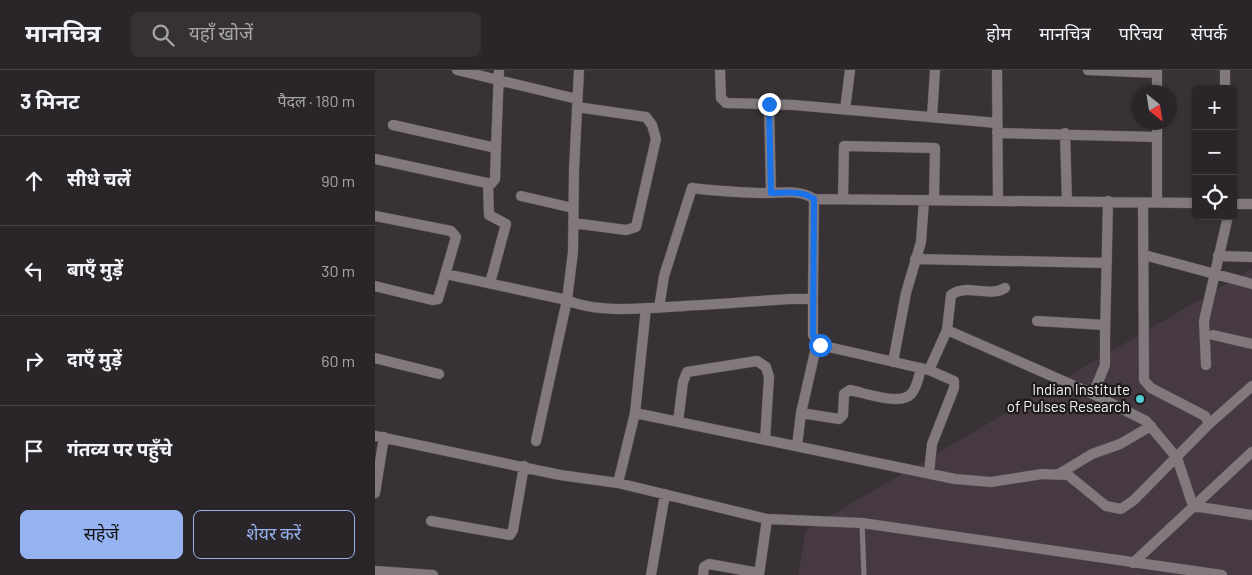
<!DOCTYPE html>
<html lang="hi">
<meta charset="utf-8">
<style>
body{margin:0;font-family:Barlow,"Noto Sans Devanagari",sans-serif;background:#363134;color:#f1f3f6}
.controls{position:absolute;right:15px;top:15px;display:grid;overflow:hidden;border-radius:8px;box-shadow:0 1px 4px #0004}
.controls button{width:45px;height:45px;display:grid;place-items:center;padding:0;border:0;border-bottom:1px solid #464245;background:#2a2528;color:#f1f3f6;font:25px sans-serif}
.compass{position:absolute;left:757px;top:15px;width:45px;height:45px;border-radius:50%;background:#2a2528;box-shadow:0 1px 4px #0004;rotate:150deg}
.stop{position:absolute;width:15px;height:15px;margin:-11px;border:4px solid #1a73e8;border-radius:50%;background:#fff}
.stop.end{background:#1a73e8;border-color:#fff;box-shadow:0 1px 5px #0008}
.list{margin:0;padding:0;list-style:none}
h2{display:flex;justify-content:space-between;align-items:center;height:65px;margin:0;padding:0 20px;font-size:21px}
h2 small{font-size:16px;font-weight:400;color:#a5a5a8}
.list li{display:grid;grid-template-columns:32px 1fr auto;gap:15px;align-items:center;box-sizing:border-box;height:90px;padding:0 20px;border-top:1px solid #464245}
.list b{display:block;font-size:19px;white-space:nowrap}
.list em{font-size:16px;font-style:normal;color:#a5a5a8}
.actions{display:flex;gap:10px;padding:15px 20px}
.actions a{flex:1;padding:11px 0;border:1px solid #95b2f1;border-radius:8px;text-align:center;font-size:18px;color:#95b2f1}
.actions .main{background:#95b2f1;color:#111}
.icon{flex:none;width:28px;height:28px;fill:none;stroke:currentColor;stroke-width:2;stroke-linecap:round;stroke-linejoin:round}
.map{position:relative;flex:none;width:877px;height:505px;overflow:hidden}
header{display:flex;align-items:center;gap:30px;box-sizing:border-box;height:70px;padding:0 25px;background:#2a2528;border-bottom:1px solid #464245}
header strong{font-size:24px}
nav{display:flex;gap:28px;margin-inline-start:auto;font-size:18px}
.search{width:350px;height:45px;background:#363134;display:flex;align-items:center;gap:12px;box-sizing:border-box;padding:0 18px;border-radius:8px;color:#a5a5a8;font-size:19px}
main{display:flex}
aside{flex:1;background:#2a2528}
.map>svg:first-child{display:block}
.built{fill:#463941}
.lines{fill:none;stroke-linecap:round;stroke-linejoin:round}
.service-casing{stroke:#524d4f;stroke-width:6}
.minor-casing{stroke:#524d4f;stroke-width:11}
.service{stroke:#81797d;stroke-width:5}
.minor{stroke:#81797d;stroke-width:10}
.route{stroke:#1a73e8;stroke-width:6}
.poi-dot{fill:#52ccd0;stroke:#1d1a1c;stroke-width:2}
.labels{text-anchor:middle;stroke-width:4.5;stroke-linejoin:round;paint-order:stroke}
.poi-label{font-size:15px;fill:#f4f0f2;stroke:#1d1a1c;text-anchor:end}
</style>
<header>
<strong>मानचित्र</strong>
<div class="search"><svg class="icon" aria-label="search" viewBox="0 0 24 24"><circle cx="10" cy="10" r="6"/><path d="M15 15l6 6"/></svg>यहाँ खोजें</div>
<nav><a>होम</a><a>मानचित्र</a><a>परिचय</a><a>संपर्क</a></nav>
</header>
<main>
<aside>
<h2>3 मिनट<small>पैदल · 180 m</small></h2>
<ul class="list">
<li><svg class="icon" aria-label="ahead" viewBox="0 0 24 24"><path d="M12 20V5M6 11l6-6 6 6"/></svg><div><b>सीधे चलें</b></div><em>90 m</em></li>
<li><svg class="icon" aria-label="left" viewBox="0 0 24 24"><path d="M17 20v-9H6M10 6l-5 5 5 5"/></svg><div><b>बाएँ मुड़ें</b></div><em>30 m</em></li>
<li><svg class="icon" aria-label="right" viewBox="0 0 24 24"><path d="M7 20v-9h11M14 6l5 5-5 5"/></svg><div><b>दाएँ मुड़ें</b></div><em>60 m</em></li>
<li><svg class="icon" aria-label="arrive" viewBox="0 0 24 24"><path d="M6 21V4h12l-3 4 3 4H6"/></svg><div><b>गंतव्य पर पहुँचे</b></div></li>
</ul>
<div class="actions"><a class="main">सहेजें</a><a>शेयर करें</a></div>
</aside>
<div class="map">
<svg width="877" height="505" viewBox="0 0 877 505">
<rect width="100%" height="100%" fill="#383135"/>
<path class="built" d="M 877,199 L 877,505 L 423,505 L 431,460 Z"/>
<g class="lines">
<defs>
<path id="service" d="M 487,453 L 489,505"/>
<path id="minor" d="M 82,0 L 202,29
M 345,0 L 346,28 L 351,33 L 419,35 L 622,53
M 622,0 L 623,131
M 713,0 L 782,3
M 782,0 L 782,22
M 850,19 L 850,0
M 394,34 L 396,123
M 470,40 L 475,0
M 557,47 L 560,0
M 782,52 L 782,133
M 18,55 L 121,78 L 124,0
M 622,63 L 782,67
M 690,63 L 692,131
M 0,89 L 116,114 L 120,109 L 121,78
M 113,114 L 114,145 L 131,154 L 115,213
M 146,126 L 198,138
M 439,129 L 821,133
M 468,129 L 469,76 L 560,78 L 559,130
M 858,134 L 877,134
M 0,146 L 76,161 L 81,167 L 63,229 L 57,230 L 0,216
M 198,153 L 251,160 L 261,157 L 281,69 L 277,55 L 271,47 L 202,37
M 769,185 L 877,214
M 843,186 L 877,187
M 540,189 L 732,193
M 71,204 L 192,230 C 222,244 276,238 309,236 C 345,234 381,231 416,229 L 438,229 L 439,129 C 424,118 400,124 383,123 C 361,122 339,121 317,118 L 289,206 L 284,238
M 438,229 L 438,265 L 445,275 L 554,300 L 579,311 L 579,318 L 557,374 L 554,403
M 662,251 L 730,255
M 572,260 L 718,324 L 771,351 L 802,388 L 818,436 L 877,445
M 838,265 L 877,274
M 0,288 L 64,304
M 518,292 L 531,223 L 546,172 L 549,130
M 831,295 L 829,251 L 853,146
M 554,300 L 572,260 L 576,225 C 591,213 615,228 630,218
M 718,324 L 730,295 L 730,268 L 733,131
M 260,343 L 580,409 L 616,412 L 667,404 L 693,405 L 731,436 L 746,439 L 759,430 L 834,354 L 830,346 L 776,318 L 769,310 L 768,133
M 426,343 L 464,349 L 468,345 L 469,324 L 475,320 C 490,323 525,336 536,324 C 542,318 544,306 546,298
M 303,352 L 308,312 L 312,302 L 382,291 L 391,297 L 394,307 L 390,370
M 834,354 L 877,316
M 0,366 L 185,405 L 243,413 L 392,449
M 161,371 L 192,230 L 198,182 L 199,100 L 204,0
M 422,376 L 426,343 L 442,273
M 684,404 L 717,384 L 745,374 L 776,356
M 243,413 L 260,343 L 271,238
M 0,423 L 9,367
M 56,451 L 135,465 L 138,460 L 149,396
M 758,493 L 877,382
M 0,501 L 58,505
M 276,505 L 290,424
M 328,505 L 329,497 L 334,494 L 384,503
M 384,505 L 392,449 L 487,453 L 847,505"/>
</defs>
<use href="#service" class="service-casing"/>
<use href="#minor" class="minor-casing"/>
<use href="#service" class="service"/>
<use href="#minor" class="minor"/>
</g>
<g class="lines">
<path class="route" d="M 394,34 L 396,123 C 411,123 427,120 439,129 L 438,265 L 445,275"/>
</g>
<circle class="poi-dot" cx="765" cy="329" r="5"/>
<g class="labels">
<g class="poi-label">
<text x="755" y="325">Indian Institute<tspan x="755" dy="17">of Pulses Research</tspan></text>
</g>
</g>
</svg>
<div class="controls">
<button>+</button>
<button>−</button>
<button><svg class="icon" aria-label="locate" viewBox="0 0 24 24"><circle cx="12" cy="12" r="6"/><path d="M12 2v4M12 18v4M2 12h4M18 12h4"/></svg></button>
</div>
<svg class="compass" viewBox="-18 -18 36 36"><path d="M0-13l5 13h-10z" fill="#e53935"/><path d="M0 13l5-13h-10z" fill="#a5a5a8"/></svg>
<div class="stop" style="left:445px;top:275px"></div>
<div class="stop end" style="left:394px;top:34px"></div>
</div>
</main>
